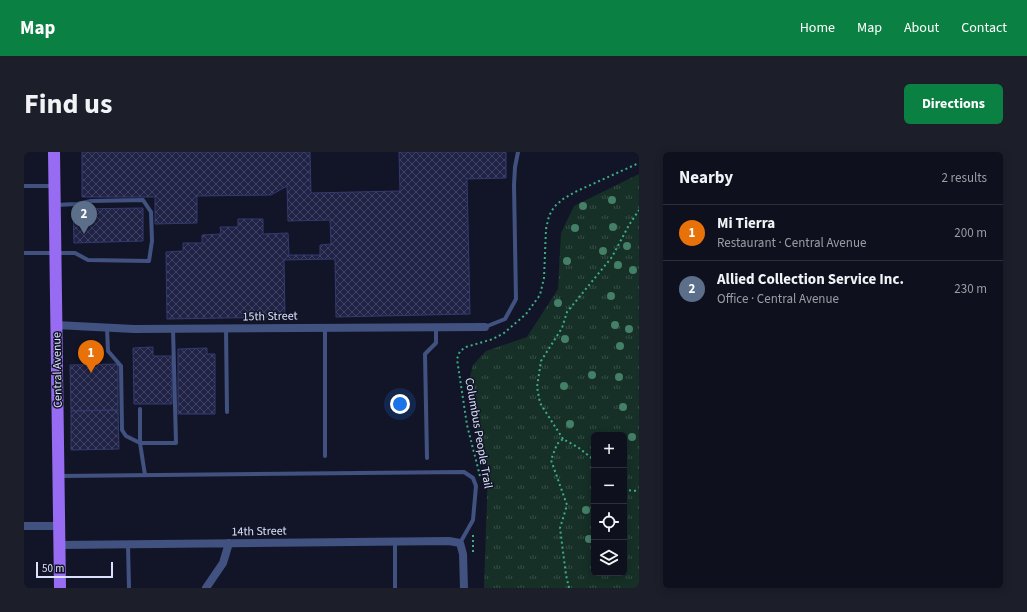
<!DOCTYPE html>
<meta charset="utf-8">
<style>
body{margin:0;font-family:"Source Sans 3",sans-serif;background:#1c1e2a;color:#f1f3f6}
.controls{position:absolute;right:12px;bottom:12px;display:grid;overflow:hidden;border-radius:6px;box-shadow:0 2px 10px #0003}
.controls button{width:36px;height:36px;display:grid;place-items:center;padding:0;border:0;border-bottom:1px solid #2e303b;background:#0e101d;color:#f1f3f6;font:20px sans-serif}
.scale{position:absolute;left:12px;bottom:10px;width:77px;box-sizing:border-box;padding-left:4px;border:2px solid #dbe1fc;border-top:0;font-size:11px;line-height:14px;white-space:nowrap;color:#dbe1fc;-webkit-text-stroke:3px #121527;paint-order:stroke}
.you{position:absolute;left:376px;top:252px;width:14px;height:14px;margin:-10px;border:3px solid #fff;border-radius:50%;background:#1a73e8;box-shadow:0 0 0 6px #1a73e833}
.badge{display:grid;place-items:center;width:26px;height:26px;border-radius:50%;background:#0b8043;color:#fff;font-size:13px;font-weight:700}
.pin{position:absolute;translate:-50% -33px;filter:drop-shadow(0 1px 2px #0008)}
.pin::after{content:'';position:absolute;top:21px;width:14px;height:12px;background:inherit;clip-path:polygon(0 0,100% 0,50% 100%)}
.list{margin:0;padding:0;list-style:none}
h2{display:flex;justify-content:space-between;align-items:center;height:52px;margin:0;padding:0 16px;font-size:17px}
h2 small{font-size:13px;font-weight:400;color:#9b9da4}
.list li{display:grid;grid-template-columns:26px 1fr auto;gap:12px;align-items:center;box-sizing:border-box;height:56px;padding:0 16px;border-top:1px solid #2e303b}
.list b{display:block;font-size:15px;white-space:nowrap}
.list p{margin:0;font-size:13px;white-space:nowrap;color:#9b9da4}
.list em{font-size:13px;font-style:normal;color:#9b9da4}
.icon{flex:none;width:22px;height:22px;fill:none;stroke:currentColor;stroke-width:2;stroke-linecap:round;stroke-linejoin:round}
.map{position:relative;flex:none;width:615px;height:436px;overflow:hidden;border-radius:6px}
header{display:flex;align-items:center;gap:24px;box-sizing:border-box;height:56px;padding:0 20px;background:#0b8043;color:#fff}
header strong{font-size:19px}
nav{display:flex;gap:22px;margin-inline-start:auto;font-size:14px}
.intro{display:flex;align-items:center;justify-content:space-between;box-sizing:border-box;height:96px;padding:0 24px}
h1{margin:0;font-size:28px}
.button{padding:10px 18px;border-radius:6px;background:#0b8043;color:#fff;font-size:14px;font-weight:700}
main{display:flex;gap:24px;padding:0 24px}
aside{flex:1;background:#0e101d;border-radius:6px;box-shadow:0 2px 10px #0003}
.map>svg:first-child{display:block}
.grass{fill:url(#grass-tufts);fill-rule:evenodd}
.building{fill:url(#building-cross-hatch);stroke:#343a70}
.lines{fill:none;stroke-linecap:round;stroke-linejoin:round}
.path{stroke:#3baf86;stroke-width:2;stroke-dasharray:2 3;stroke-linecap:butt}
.service{stroke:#415281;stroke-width:4}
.minor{stroke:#415281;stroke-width:8}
.primary{stroke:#986cf2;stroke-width:12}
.tree{fill:#447f67}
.labels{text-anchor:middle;stroke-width:3;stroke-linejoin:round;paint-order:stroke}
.street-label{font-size:12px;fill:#dbe1fc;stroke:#121527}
</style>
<header>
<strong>Map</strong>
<nav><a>Home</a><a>Map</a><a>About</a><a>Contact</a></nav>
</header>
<div class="intro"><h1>Find us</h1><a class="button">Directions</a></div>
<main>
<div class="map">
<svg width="615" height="436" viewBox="0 0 615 436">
<defs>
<pattern id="grass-tufts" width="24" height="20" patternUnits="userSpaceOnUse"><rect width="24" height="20" fill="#163027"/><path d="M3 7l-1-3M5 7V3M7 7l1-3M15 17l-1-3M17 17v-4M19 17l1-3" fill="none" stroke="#374e47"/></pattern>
<pattern id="building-cross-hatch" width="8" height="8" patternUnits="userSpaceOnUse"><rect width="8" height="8" fill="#202346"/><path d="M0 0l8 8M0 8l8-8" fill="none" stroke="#404362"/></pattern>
</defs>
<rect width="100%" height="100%" fill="#121527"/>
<path class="grass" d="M 615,22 L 615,436 L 460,436 L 464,319 L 450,267 L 444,232 L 449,213 L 462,199 L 503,185 L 534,137 L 537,81 L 550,54 ZM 570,283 L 600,283 L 600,421 L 570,421 Z"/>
<path class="building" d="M 58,0 L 286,0 L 287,41 L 376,39 L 375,0 L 482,0 L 482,26 L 443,27 L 446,162 L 312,165 L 311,107 L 260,108 L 261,165 L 143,167 L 142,100 L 159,99 L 159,91 L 178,91 L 178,83 L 197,82 L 196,75 L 214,75 L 214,67 L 239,67 L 239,82 L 264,81 L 265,103 L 296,103 L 296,93 L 307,92 L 306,68 L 264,69 L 263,34 L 247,43 L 173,44 L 173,71 L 131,72 L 131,45 L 58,45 Z
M 119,56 L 119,89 L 50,91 L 49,57 Z
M 129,195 L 129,204 L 148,204 L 148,252 L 110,252 L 109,196 Z
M 183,196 L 183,202 L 191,202 L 191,262 L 154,262 L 154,197 Z
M 94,212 L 94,258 L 47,259 L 46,213 Z
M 94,258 L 95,297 L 47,298 L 47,259 Z"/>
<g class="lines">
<path class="path" d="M 539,287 L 516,251 L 513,235 L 517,209 L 538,176 L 543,160 L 588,105 L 605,73 L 615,58
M 456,324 L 443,273 L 433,207 L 436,199 L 442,195 L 469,187 L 480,181 L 502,162 L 516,143 L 520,126 L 522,77 L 525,64 L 530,55 L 539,47 L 551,40 L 615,11
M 600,338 L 615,339
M 449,383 L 449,403
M 545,436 L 542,423 L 536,376 L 543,353 L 527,308 L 533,292 L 539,287 L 555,296 L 570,308"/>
<path class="service" d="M 0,34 L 30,34
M 0,101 L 51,101 L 64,108 L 125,109 L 128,89 L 127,60 L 119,48 L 67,49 L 53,52 L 31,53
M 461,175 L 481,167 L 492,147 L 490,33 L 491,15 L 494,0
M 83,176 L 84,199 L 97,214 L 98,278 L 102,284 L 116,291 L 121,323
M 301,176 L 301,304
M 202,177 L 203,260
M 116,257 L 116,291 L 152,291 L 149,177
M 403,306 L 401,202 L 412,191 L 412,175
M 36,324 L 440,320 L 449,326 L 452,334 L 449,368 L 436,391
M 104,392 L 105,436
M 371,436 L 371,390"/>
<path class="minor" d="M 32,173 L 110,177 L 461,175
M 0,374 L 35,374
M 35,393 L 425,389 L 436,391 L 439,402 L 440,436
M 182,436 L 199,411 L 205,391"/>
<path class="primary" d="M 30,0 L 36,436"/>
</g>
<g class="tree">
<circle cx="588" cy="48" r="4"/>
<circle cx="559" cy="54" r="4"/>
<circle cx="589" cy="75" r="4"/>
<circle cx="551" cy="76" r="4"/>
<circle cx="603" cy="94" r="4"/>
<circle cx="579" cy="99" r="4"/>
<circle cx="543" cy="109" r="4"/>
<circle cx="594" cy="113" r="4"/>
<circle cx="609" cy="118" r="4"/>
<circle cx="587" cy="144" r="4"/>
<circle cx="534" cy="151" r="4"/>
<circle cx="591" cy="173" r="4"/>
<circle cx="605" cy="177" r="4"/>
<circle cx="541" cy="187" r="4"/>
<circle cx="596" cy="194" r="4"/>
<circle cx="568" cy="223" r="4"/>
<circle cx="595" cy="225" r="4"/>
<circle cx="540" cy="234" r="4"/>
<circle cx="599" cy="255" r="4"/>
<circle cx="546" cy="272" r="4"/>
<circle cx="608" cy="285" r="4"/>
<circle cx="562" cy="358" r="4"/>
<circle cx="565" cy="387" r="4"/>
</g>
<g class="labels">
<g class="street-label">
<text transform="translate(246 164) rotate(-1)" y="4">15th Street</text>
<text transform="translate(33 218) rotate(-91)" y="4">Central Avenue</text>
<text transform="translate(455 281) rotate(80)" y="4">Columbus People Trail</text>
<text transform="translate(235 379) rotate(-1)" y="4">14th Street</text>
</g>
</g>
</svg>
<div class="controls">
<button>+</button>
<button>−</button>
<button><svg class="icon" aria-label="locate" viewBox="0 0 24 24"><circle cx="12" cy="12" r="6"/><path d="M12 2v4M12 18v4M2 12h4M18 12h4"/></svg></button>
<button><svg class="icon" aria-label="layers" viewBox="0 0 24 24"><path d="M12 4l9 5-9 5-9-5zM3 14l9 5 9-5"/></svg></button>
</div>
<div class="scale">50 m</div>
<div class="you"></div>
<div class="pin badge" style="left:67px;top:221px;background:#e8710a">1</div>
<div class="pin badge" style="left:60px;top:82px;background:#5c6f8a">2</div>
</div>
<aside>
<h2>Nearby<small>2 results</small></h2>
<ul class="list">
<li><span class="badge" style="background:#e8710a">1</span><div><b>Mi Tierra</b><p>Restaurant · Central Avenue</p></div><em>200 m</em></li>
<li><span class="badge" style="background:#5c6f8a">2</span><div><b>Allied Collection Service Inc.</b><p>Office · Central Avenue</p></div><em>230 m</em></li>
</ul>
</aside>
</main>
